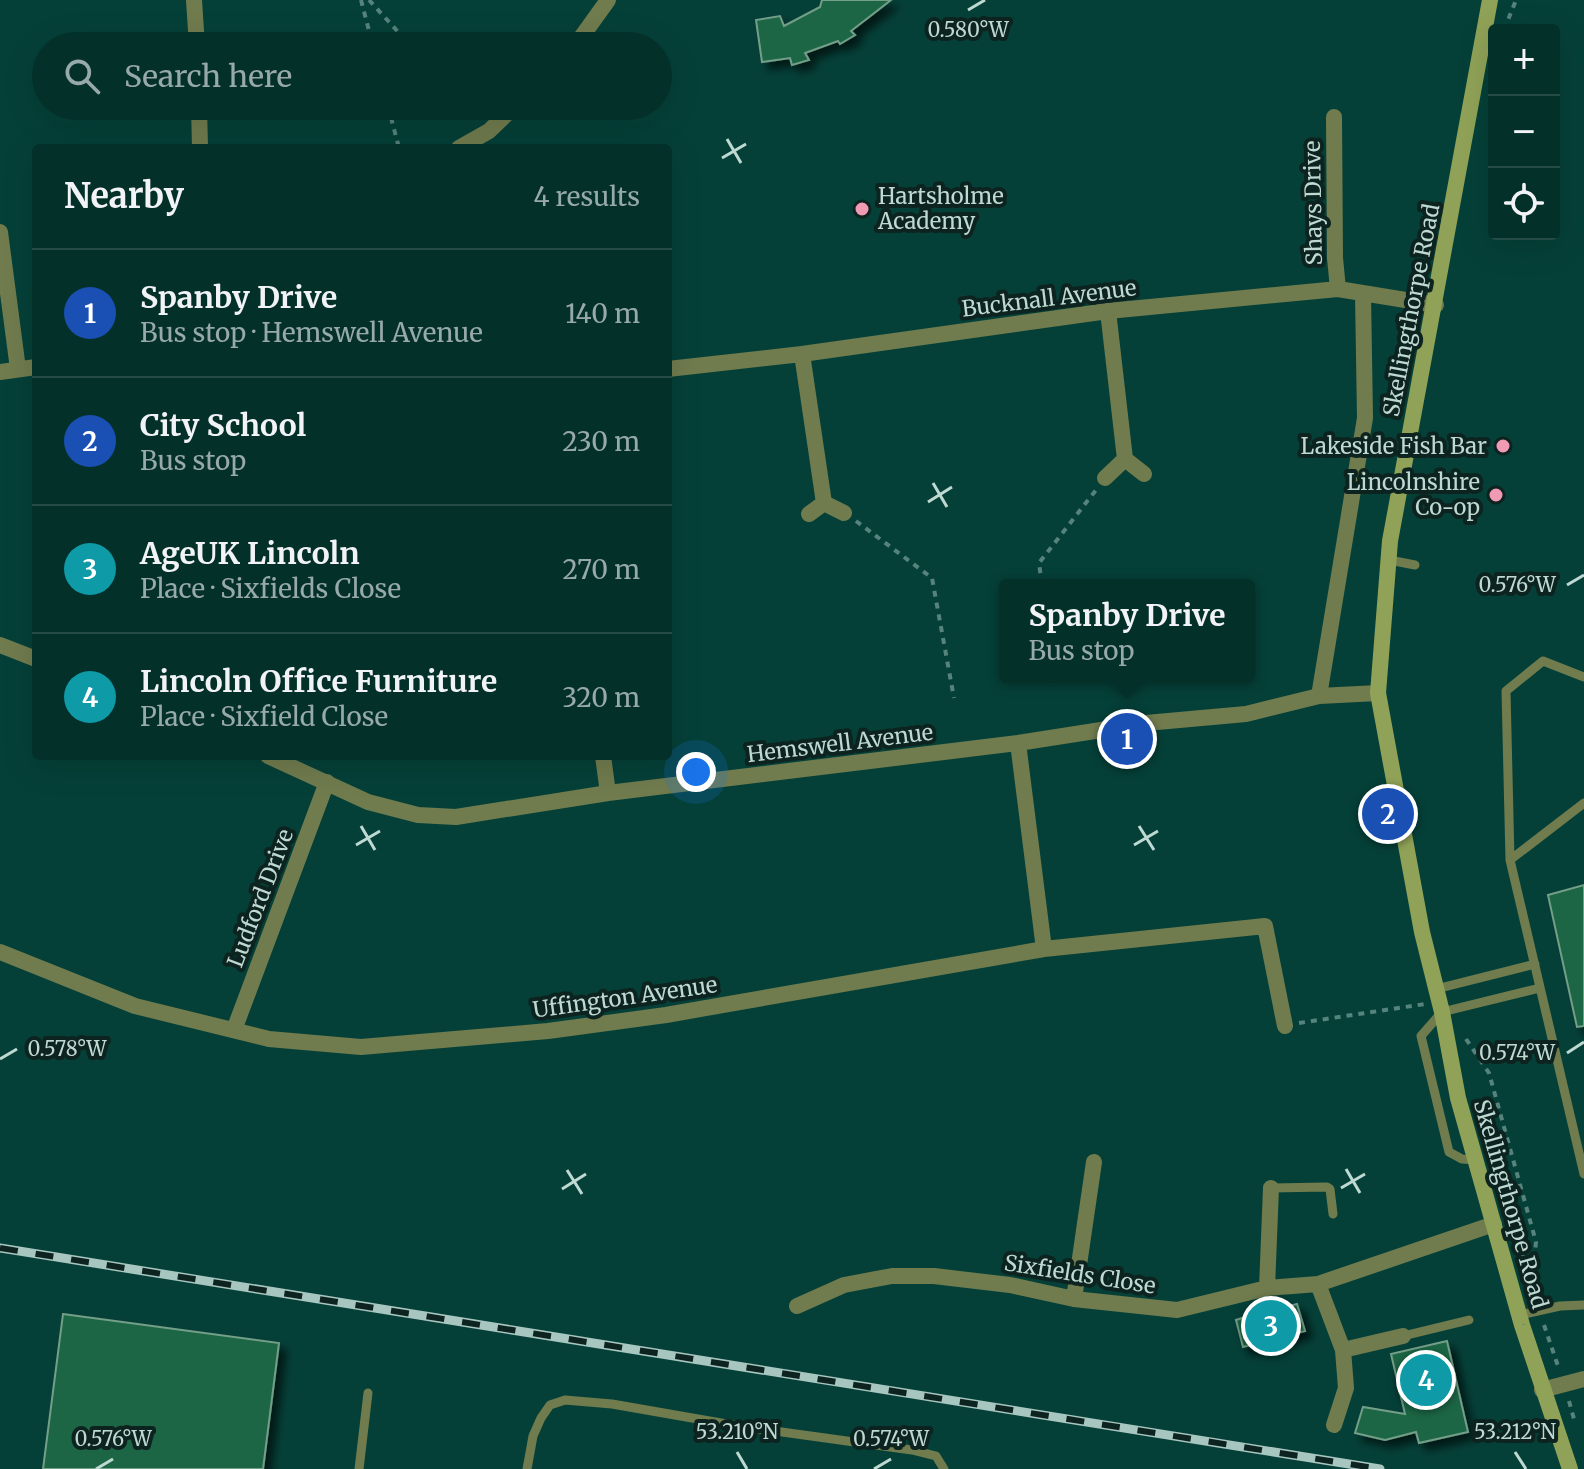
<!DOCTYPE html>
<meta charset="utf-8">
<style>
body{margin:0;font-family:Merriweather,serif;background:#123c36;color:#f1f3f6}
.controls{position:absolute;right:24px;top:24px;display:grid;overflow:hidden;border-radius:8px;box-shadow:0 8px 32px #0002}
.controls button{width:72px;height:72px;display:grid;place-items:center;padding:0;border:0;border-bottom:2px solid #254b47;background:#04302a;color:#f1f3f6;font:40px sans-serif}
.you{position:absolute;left:696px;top:772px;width:28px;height:28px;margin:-20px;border:6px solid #fff;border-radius:50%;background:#1a73e8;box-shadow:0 0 0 12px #1a73e833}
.badge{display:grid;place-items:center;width:52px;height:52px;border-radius:50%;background:#f19ab4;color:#fff;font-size:26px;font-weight:700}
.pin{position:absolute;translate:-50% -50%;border:4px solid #fff;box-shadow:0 2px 8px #0006}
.popup{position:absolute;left:999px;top:579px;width:256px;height:104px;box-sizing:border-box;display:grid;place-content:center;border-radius:8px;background:#04302a;filter:drop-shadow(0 2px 6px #0005);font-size:26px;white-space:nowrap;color:#97a9a8}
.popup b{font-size:30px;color:#f1f3f6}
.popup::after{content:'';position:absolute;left:50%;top:100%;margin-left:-16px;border:16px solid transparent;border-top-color:#04302a}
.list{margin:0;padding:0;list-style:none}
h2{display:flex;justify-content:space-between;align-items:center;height:104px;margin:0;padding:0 32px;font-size:34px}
h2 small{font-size:26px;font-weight:400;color:#97a9a8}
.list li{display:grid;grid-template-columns:52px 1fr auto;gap:24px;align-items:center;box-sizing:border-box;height:128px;padding:0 32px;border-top:2px solid #254b47}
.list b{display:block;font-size:30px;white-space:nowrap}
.list p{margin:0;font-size:26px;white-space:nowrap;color:#97a9a8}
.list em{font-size:26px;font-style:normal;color:#97a9a8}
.icon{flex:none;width:44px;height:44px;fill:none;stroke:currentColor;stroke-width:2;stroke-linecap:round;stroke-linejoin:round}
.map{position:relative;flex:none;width:1584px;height:1469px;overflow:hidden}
.search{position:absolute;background:#04302a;box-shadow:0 8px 32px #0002;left:32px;top:32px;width:640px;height:88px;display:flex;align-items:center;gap:20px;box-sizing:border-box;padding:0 28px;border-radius:44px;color:#97a9a8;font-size:30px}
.panel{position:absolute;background:#04302a;box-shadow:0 8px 32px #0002;left:32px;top:144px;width:640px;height:616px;border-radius:8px}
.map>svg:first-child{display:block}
.building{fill:#1a6645;stroke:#739e87;stroke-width:2;filter:url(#shadow)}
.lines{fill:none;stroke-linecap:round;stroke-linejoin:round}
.path{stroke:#56837c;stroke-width:4;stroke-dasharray:6 6;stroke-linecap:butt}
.lane{stroke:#707c4e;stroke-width:9}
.street{stroke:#707c4e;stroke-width:16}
.secondary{stroke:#90a257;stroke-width:16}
.rail-casing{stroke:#a8c6c0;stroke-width:9}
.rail{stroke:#0d231f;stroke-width:6;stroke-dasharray:18;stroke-linecap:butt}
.ticks{fill:none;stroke:#bed8d2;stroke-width:3}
.poi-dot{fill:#f19ab4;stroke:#0d231f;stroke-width:3}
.labels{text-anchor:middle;stroke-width:8;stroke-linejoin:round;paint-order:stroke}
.poi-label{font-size:22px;fill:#bed8d2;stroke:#0d231f;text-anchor:end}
.street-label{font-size:22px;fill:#bed8d2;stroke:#0d231f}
.ticks-label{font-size:20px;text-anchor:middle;fill:#bed8d2;stroke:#0d231f;stroke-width:8;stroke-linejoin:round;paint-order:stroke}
</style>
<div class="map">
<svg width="1584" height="1469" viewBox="0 0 1584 1469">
<defs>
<filter id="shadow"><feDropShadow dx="7" dy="7" stdDeviation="4" flood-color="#0009"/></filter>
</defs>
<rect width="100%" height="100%" fill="#054038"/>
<path class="building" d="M 822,0 L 891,0 L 851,31 L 855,35 L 840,44 L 838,41 L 805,53 L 809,60 L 792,65 L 790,58 L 762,62 L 756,20 L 780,16 L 784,26 L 820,7 Z
M 1584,885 L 1584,1026 L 1577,1027 L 1548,895 Z
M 1276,1304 L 1278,1309 L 1297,1304 L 1305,1331 L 1243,1347 L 1236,1320 L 1257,1313 L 1256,1309 Z
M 63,1314 L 279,1343 L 263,1469 L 43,1469 Z
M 1447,1341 L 1468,1432 L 1419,1443 L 1416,1432 L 1385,1440 L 1355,1433 L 1363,1407 L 1405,1414 L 1391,1354 Z"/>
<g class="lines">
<path class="path" d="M 361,0 L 373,46
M 369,0 L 411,46
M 1504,30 L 1516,0
M 388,106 L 399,148
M 466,106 L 478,119
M 856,521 L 932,578 L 954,698
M 1042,585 L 1039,563 L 1096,490
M 1053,677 L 1054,684
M 1299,1023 L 1425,1004
M 1466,1039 L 1489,1073 L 1536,1242 L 1532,1280
M 1522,1252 L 1535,1297
M 1544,1325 L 1559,1369
M 1569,1401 L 1574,1419"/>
<path class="lane" d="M 1389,560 L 1415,565
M 1584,677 L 1543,661 L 1506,691 L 1510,860 L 1584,803
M 1510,860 L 1584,1174
M 1436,989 L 1535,964
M 1476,1160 L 1462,1159 L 1449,1152 L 1421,1036 L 1442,1012 L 1540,988
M 1271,1188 L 1327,1187 L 1330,1189 L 1333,1214
M 1520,1315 L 1560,1306 L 1584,1305
M 1403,1336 L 1469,1320
M 359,1469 L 368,1393
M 527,1469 L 533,1436 L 541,1418 L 550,1405 L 565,1400 L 612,1404 L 738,1426 L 912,1450 L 936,1456 L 944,1469"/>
<path class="street" d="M 194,0 L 197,46
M 575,46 L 608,0
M 199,106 L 200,148
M 1334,117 L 1335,258 L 1338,289
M 459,148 L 489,131 L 515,106
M 0,232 L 18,369
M 1108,311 L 1125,459
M 802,354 L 824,503 L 809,514
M 668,369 L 802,354 L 1108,311 L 1338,289 L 1436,305
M 0,372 L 36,367
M 1125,459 L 1144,474
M 1105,478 L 1125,459
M 824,503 L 844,513
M 0,645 L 36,659
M 1319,696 L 1365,418 L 1363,294
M 1018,743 L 1044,949
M 268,756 L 368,802 L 418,815 L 456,817 L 608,793 L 1018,743 L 1146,723 L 1246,714 L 1319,696 L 1378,693
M 603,756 L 608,793
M 0,952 L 135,1006 L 269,1039 L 361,1047 L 548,1031 L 666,1015 L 1044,949 L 1265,926 L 1285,1026
M 234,1030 L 327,782
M 1318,1284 L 1343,1350 L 1346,1388 L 1334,1425
M 1267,1288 L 1271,1188
M 1074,1299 L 1094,1162
M 797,1306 L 844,1285 L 892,1276 L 934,1276 L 1010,1285 L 1074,1299 L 1177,1310 L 1267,1288 L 1318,1284 L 1494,1224
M 1343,1350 L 1403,1336
M 1542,1390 L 1584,1379"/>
<path class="secondary" d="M 1490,0 L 1390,541 L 1378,693 L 1422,932 L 1442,1012 L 1458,1098 L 1522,1325 L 1570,1469"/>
<defs>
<path id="rail" d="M 0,1248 L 1380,1469"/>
</defs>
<use href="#rail" class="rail-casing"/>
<use href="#rail" class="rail"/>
</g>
<path class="ticks" d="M 968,10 L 985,0M 727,139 L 741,163M 722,158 L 746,144M 933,483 L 947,507M 928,502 L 952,487M 1567,585 L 1584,575M 361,826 L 375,850M 1139,826 L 1154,850M 356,845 L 380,831M 1134,845 L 1158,831M 1567,1053 L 1584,1042M 0,1059 L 17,1049M 1346,1169 L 1360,1193M 567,1170 L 582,1194M 1341,1188 L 1365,1174M 562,1189 L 586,1174M 737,1452 L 747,1469M 1515,1452 L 1526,1469M 96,1469 L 113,1459M 874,1469 L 891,1459"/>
<g class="poi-dot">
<circle cx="862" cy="209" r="8"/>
<circle cx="1503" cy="446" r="8"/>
<circle cx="1496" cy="495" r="8"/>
</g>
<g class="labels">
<g class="poi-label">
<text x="878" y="204" text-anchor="start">Hartsholme<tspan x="878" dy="25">Academy</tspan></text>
<text x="1487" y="454">Lakeside Fish Bar</text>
<text x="1480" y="490">Lincolnshire<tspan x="1480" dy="25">Co-op</tspan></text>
</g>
<g class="street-label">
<text transform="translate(1313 203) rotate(-91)" y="8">Shays Drive</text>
<text transform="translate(1049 298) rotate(-7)" y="8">Bucknall Avenue</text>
<text transform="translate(1411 310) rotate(-79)" y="8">Skellingthorpe Road</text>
<text transform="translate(840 743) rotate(-7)" y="8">Hemswell Avenue</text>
<text transform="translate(260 898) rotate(-69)" y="8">Ludford Drive</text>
<text transform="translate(625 997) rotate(-8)" y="8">Uffington Avenue</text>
<text transform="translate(1511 1204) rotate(74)" y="8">Skellingthorpe Road</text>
<text transform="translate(1080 1274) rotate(9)" y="8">Sixfields Close</text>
</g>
</g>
<g class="ticks-label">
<text x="968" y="37">0.580°W</text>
<text x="1517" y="592">0.576°W</text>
<text x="67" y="1056">0.578°W</text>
<text x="1517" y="1060">0.574°W</text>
<text x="737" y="1439">53.210°N</text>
<text x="1515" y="1439">53.212°N</text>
<text x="113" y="1446">0.576°W</text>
<text x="891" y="1446">0.574°W</text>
</g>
</svg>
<div class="controls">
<button>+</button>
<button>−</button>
<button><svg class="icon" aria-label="locate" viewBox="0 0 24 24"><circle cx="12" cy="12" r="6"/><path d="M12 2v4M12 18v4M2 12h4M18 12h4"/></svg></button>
</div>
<div class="you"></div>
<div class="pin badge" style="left:1127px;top:739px;background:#1a4fb4">1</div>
<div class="popup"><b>Spanby Drive</b>Bus stop</div>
<div class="pin badge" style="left:1388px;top:814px;background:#1a4fb4">2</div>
<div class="pin badge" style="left:1271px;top:1326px;background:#0f9aa8">3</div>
<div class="pin badge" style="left:1426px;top:1380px;background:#0f9aa8">4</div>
<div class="search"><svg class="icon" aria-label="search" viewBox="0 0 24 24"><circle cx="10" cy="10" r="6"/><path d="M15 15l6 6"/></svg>Search here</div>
<section class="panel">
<h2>Nearby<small>4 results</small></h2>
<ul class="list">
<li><span class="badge" style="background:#1a4fb4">1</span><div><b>Spanby Drive</b><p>Bus stop · Hemswell Avenue</p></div><em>140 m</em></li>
<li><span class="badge" style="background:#1a4fb4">2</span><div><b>City School</b><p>Bus stop</p></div><em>230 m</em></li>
<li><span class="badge" style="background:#0f9aa8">3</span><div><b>AgeUK Lincoln</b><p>Place · Sixfields Close</p></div><em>270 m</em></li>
<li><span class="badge" style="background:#0f9aa8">4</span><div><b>Lincoln Office Furniture</b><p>Place · Sixfield Close</p></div><em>320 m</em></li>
</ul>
</section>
</div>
